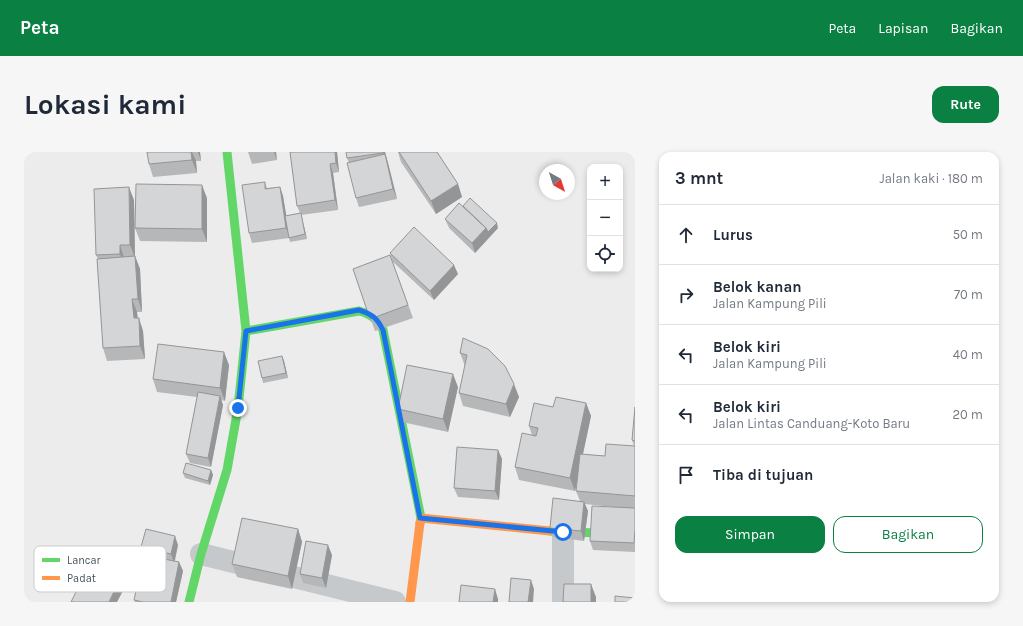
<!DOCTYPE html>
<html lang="id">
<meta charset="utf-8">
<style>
body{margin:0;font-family:Karla,sans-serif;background:#f6f6f7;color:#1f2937}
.controls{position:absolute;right:12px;top:12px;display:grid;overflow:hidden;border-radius:8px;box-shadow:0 2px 6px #0003}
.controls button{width:36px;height:36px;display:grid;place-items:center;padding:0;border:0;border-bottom:1px solid #e0e1e3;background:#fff;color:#1f2937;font:20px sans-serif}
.compass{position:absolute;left:515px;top:12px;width:36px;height:36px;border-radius:50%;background:#fff;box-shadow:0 2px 6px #0003;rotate:141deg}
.stop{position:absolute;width:12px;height:12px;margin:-9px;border:3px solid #1a73e8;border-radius:50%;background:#fff}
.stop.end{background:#1a73e8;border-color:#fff;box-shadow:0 1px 4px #0008}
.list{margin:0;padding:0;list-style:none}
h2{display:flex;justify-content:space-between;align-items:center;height:52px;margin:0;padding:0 16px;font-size:17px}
h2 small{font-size:13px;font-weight:400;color:#747a83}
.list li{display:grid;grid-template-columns:26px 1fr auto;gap:12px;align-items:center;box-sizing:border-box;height:60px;padding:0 16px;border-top:1px solid #e0e1e3}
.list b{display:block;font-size:15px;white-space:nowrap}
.list p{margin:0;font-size:13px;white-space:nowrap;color:#747a83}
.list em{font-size:13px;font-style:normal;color:#747a83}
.actions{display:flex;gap:8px;padding:12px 16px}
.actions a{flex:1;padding:9px 0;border:1px solid #0b8043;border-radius:12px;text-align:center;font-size:14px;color:#0b8043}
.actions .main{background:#0b8043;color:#fff}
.icon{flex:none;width:22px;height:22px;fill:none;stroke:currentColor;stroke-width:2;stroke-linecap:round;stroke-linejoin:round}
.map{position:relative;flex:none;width:611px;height:450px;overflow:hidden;border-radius:12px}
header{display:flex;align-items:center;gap:24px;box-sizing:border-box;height:56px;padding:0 20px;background:#0b8043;color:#fff}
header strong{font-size:19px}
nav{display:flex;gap:22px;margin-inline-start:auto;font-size:14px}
.intro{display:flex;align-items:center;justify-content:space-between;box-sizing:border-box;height:96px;padding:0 24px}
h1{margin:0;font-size:28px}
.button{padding:10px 18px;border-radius:12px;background:#0b8043;color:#fff;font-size:14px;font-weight:700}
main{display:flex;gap:24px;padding:0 24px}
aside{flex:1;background:#fff;border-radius:12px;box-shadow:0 2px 6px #0003}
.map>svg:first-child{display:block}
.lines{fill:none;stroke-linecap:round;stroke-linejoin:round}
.street{stroke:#c5c9cc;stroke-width:22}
.fast{stroke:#63d668;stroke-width:9}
.slow{stroke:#ff974d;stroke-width:9}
.wall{fill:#b6b7b9}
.shaded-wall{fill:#949596}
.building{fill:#d4d5d7;stroke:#949596}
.route{stroke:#1a73e8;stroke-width:5}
.key{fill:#fff;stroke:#c7cbcd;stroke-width:1}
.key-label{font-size:11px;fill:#435159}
</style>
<header>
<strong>Peta</strong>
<nav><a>Peta</a><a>Lapisan</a><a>Bagikan</a></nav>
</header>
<div class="intro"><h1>Lokasi kami</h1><a class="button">Rute</a></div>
<main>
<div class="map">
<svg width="611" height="450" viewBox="0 0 611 450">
<rect width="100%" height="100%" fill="#edecec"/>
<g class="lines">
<path class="street" d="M 177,402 L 371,450
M 539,450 L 539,380"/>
<path class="fast" d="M 222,179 L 335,159 C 347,162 353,167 359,178 L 397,366 L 396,371
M 526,379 L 596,382
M 165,450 L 177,402 L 203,318 L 214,256 L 222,179 L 203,0"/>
<path class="slow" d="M 397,366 L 526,379
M 386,450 L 396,371"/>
</g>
<path class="wall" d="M 123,0 L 176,0 L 177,9 L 172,9 L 173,21 L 129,25 L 125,12 Z
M 224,0 L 252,0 L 253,8 L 228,12 Z
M 266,0 L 313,0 L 315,20 L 309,21 L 314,58 L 277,63 L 283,87 L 266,90 L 265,86 L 228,91 L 225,81 L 241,30 L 243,36 L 256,35 L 259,44 L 262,64 L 276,61 L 273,54 Z
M 361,0 L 364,11 L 373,47 L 335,55 L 332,46 L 325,11 L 323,6 Z
M 374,0 L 413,0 L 434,32 L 438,45 L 412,62 L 377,10 Z
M 183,46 L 183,90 L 116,89 L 111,76 Z
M 110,48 L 111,104 L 116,117 L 118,160 L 113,160 L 114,166 L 119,179 L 121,207 L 83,209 L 79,196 L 74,107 L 72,103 Z
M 439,54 L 474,76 L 451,101 L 425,76 L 421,67 Z
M 366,101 L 434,122 L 410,148 L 369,110 Z
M 366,103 L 389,166 L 351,179 L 329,117 Z
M 439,186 L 495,245 L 486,265 L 439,254 L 435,241 L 441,214 L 436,201 Z
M 258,204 L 260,209 L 264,226 L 239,231 L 238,226 Z
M 205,213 L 201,249 L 197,248 L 199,253 L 187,315 L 166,311 L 162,302 L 173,245 L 133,240 L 129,227 Z
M 434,235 L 424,280 L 378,270 L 374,257 Z
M 562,251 L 567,264 L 559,302 L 581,304 L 610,294 L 608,288 L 611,255 L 611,400 L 569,398 L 566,389 L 590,355 L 561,352 L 564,359 L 560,389 L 529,385 L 526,376 L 556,349 L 552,339 L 553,329 L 551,339 L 495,328 L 491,315 L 508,283 L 505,274 L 529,255 Z
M 474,298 L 478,307 L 475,348 L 434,345 L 430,336 Z
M 187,318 L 189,323 L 186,333 L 161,326 L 159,321 Z
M 274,377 L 278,390 L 268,437 L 213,425 L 208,412 Z
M 154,393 L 151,409 L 155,410 L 159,419 L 152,450 L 111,450 L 110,448 L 120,403 L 117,395 Z
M 308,403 L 302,436 L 279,431 L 276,422 Z"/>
<path class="shaded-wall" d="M 167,0 L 168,0 L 172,9 L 173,21 L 168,8 Z
M 174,0 L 176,0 L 177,9 Z
M 250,0 L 252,0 L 253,8 Z
M 311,0 L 313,0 L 315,20 L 312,11 Z
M 359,0 L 361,0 L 364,11 L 373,47 L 369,37 L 362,10 Z
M 306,12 L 309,21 L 314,58 L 311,48 Z
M 434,32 L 438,45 L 412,62 L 407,49 Z
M 178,33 L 183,46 L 183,90 L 178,77 Z
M 105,35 L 110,48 L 111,106 L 106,93 Z
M 256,35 L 259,44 L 266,85 L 262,76 Z
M 277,61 L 278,66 L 283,87 L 281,82 Z
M 473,71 L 474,76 L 451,101 L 448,91 L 462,76 Z
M 96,93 L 100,106 L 101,115 L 96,102 Z
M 111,104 L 116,117 L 118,160 L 114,147 Z
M 430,113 L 434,122 L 410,148 L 406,139 Z
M 108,147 L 113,160 L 114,179 L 110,166 Z
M 115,166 L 119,179 L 121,207 L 116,194 Z
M 200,200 L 205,213 L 201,249 L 196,236 Z
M 258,204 L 260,209 L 264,226 L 262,221 Z
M 429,222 L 434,235 L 424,280 L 419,267 Z
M 490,232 L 495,245 L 486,265 L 482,252 Z
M 196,244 L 199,253 L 187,315 L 184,306 Z
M 562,251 L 567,264 L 551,339 L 546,326 Z
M 474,298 L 478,307 L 475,348 L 471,339 Z
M 187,318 L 189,323 L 186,333 L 184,329 Z
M 560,350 L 564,359 L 560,389 L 557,379 Z
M 274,377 L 278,390 L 268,437 L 264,424 Z
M 151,384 L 154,393 L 150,411 L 147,402 Z
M 304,393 L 308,403 L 302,436 L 298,426 Z
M 155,410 L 159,419 L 152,450 L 147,450 Z
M 96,427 L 100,437 L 93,450 L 85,450 Z
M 507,428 L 510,437 L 509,450 L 504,450 Z
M 567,432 L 572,445 L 572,450 L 567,450 Z
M 471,437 L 474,447 L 474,450 L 469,450 Z"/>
<path class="building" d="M 123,0 L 167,0 L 168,8 L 125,12 Z
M 266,0 L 311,0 L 312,11 L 306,12 L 311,48 L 273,54 Z
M 322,0 L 359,0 L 359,1 L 323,6 Z
M 375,0 L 413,0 L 434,32 L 407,49 Z
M 361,2 L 369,37 L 332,46 L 323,11 Z
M 241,30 L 241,37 L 256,35 L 262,76 L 225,81 L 218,33 Z
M 112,32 L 178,33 L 178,77 L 111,76 Z
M 105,35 L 106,93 L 96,93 L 96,102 L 72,103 L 70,37 Z
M 446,46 L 473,71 L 464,80 L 462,76 L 439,54 Z
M 435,51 L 462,76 L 448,91 L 421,67 Z
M 277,61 L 281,82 L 265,86 L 261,64 Z
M 390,75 L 430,113 L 406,139 L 366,101 Z
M 366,103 L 384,153 L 346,167 L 329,117 Z
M 111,104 L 114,147 L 108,147 L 110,166 L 115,166 L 116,194 L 79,196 L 73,107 Z
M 439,186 L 464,197 L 481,214 L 490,232 L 482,252 L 435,241 L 443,203 L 436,201 Z
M 134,192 L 200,200 L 196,236 L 129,227 Z
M 258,204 L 262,221 L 238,226 L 234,209 Z
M 383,213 L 429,222 L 419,267 L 374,257 Z
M 174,240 L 196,244 L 184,306 L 162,302 Z
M 532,245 L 562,251 L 546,326 L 491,315 L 498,281 L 512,284 L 514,276 L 505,274 L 510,251 L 529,255 Z
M 611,255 L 611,289 L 608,288 Z
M 582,292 L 611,294 L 611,344 L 552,339 L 556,302 L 581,304 Z
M 433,295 L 474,298 L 471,339 L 430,336 Z
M 162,311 L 187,318 L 184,329 L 159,321 Z
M 529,346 L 560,350 L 557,379 L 526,376 Z
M 568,354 L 611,356 L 611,377 L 610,391 L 566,389 Z
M 218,366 L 274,377 L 264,424 L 208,412 Z
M 122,377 L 151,384 L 147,402 L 117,395 Z
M 282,389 L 304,393 L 298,426 L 276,422 Z
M 120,403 L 155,410 L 147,450 L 119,450 L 110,448 Z
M 66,412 L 96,427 L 85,450 L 47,450 Z
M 487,426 L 507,428 L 504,450 L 485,450 Z
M 540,432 L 567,432 L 567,450 L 539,450 Z
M 437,433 L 471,437 L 469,450 L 435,450 Z
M 591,444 L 611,446 L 611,450 L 591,450 Z"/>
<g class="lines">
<path class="route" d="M 214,256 L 222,179 L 335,158 C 348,162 353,166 359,178 L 396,366 L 539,380"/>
</g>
<rect x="10" y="394" width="132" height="46" rx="6" class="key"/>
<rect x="18" y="406" width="18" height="4" fill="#63d668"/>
<rect x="18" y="424" width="18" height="4" fill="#ff974d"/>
<g class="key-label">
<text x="43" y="412">Lancar</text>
<text x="43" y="430">Padat</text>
</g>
</svg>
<div class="controls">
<button>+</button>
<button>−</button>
<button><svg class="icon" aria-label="locate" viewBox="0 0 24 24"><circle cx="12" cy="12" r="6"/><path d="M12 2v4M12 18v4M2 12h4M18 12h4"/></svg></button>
</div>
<svg class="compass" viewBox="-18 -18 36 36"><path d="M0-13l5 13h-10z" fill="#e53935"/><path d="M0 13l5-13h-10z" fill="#747a83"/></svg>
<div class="stop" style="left:539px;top:380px"></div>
<div class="stop end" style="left:214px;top:256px"></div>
</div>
<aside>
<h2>3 mnt<small>Jalan kaki · 180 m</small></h2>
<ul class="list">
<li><svg class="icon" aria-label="ahead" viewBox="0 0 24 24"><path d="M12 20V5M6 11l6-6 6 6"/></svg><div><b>Lurus</b></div><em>50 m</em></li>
<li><svg class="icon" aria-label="right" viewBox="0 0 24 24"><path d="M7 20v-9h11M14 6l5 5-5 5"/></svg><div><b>Belok kanan</b><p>Jalan Kampung Pili</p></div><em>70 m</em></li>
<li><svg class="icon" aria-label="left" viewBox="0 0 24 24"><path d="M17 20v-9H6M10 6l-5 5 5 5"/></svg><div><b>Belok kiri</b><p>Jalan Kampung Pili</p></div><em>40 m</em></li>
<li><svg class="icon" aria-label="left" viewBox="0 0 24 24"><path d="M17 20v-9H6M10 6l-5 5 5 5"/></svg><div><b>Belok kiri</b><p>Jalan Lintas Canduang-Koto Baru</p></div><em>20 m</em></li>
<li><svg class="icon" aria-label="arrive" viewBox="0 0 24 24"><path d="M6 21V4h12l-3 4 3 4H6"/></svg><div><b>Tiba di tujuan</b></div></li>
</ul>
<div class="actions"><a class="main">Simpan</a><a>Bagikan</a></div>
</aside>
</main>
